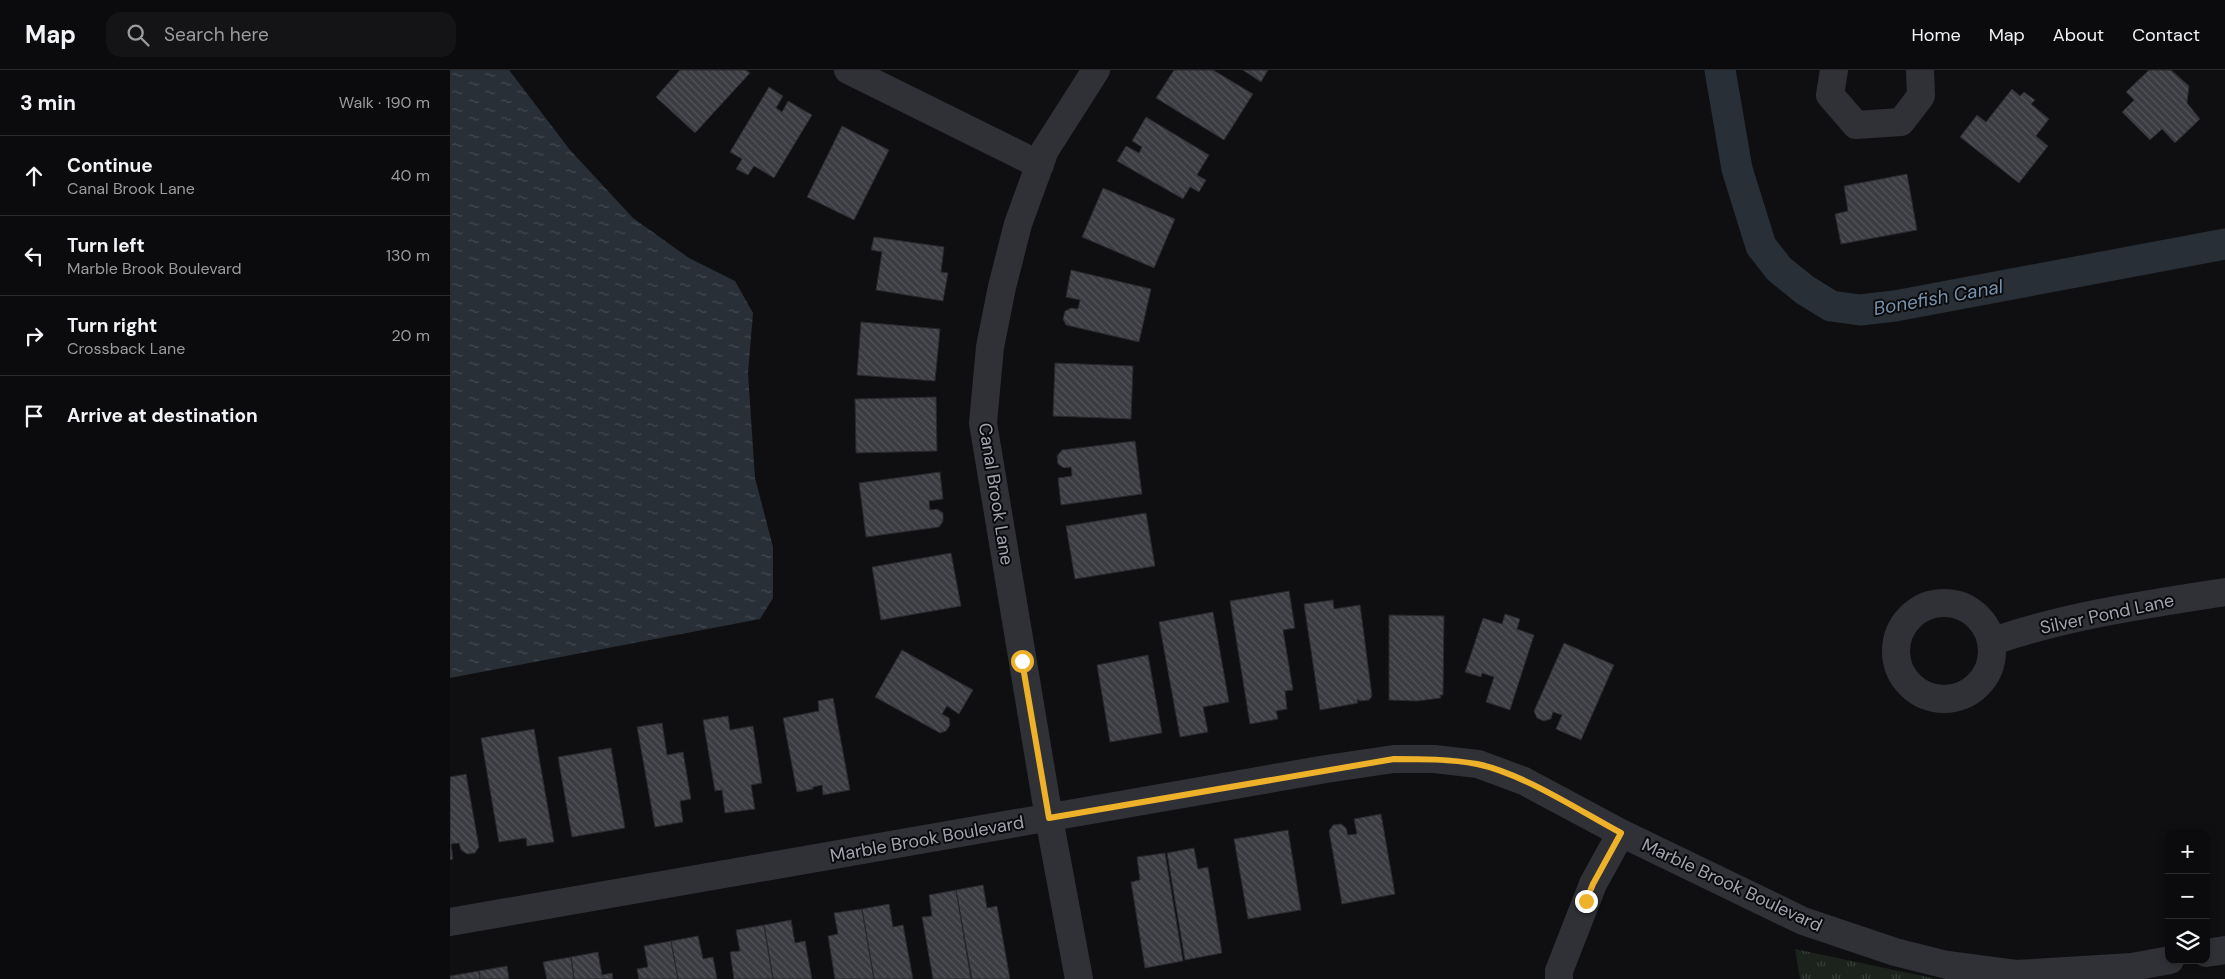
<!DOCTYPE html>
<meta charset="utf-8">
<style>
body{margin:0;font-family:"DM Sans",sans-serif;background:#141416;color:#f1f3f6}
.controls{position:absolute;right:15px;bottom:15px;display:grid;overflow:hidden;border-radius:10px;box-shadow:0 2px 8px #0003}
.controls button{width:45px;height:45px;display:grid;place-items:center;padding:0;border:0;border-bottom:1px solid #2b2b2e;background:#0b0b0d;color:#f1f3f6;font:25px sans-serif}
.stop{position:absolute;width:15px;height:15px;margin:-11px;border:4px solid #eeb12a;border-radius:50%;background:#fff}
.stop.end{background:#eeb12a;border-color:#fff;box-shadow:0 1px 5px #0008}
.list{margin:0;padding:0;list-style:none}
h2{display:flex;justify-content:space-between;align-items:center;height:65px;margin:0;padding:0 20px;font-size:21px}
h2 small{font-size:16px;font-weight:400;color:#9a9b9d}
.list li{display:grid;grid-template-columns:32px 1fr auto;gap:15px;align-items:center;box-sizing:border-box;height:80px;padding:0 20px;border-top:1px solid #2b2b2e}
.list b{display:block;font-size:19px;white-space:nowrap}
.list p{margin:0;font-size:16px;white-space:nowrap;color:#9a9b9d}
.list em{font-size:16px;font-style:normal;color:#9a9b9d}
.icon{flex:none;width:28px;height:28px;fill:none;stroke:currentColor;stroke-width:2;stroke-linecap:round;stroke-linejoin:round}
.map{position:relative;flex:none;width:1775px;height:909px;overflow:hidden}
header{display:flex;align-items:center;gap:30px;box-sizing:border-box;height:70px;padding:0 25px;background:#0b0b0d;border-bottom:1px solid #2b2b2e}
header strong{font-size:24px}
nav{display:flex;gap:28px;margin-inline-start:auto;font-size:18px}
.search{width:350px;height:45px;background:#141416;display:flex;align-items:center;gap:12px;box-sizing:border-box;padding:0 18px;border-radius:15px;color:#9a9b9d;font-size:19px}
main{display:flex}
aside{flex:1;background:#0b0b0d}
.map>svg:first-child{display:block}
.grass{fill:url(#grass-tufts)}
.water{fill:url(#water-ripples)}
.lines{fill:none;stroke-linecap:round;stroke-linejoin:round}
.canal{stroke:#282f36;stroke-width:31}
.building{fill:url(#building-back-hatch);stroke:#29292d}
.street{stroke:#303136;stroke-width:28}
.route{stroke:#eeb12a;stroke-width:6}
.labels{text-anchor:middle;stroke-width:4;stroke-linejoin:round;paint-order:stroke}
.street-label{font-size:18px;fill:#a1a5b1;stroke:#0a0a0c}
.water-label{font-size:19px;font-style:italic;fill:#7792ad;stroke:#0a0a0c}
</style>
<header>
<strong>Map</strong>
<div class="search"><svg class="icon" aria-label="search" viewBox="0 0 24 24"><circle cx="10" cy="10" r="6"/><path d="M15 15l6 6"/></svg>Search here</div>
<nav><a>Home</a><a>Map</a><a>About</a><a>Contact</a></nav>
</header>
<main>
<aside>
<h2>3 min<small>Walk · 190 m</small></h2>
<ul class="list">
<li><svg class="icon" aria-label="ahead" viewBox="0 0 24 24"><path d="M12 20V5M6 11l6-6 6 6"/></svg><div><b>Continue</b><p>Canal Brook Lane</p></div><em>40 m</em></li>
<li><svg class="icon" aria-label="left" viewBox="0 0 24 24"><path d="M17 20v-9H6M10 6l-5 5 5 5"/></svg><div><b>Turn left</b><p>Marble Brook Boulevard</p></div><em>130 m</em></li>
<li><svg class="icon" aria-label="right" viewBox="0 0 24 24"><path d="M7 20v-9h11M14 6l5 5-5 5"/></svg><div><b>Turn right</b><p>Crossback Lane</p></div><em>20 m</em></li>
<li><svg class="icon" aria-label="arrive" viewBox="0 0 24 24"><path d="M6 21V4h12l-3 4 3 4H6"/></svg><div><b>Arrive at destination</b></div></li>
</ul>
</aside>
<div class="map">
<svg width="1775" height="909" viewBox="0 0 1775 909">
<defs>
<pattern id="grass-tufts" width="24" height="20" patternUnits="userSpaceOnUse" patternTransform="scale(1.25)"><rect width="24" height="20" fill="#1c231d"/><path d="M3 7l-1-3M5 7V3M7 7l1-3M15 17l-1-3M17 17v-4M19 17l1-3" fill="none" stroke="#3a403b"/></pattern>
<pattern id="water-ripples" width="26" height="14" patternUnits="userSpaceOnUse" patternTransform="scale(1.25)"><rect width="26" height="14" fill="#282f36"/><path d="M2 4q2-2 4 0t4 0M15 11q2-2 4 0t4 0" fill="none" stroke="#444a51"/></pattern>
<pattern id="building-back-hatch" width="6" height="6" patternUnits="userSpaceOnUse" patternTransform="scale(1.25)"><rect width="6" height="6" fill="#3b3c41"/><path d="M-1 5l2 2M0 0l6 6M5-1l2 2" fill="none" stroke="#54555a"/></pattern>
</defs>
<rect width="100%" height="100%" fill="#0f0f11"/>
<path class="grass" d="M 1345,879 L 1487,909 L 1350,909 Z"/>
<path class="water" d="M 0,0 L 59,0 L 120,80 L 183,148 L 239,188 L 285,211 L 303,243 L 298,303 L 305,408 L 323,477 L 323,528 L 310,549 L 0,608 Z"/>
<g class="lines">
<path class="canal" d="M 1270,0 L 1287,99 L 1311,176 L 1329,199 L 1355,220 L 1381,236 L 1410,240 L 1445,236 L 1775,174"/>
</g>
<path class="building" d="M 230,0 L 296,0 L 300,3 L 245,63 L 206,27 Z
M 724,0 L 763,0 L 803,24 L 774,70 L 706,28 Z
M 793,0 L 818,0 L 811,12 Z
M 1699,0 L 1721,0 L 1739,16 L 1737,33 L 1750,49 L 1725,73 L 1712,59 L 1700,70 L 1672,42 L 1684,30 L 1676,22 Z
M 319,17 L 333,26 L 326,38 L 332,42 L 338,31 L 362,45 L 324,108 L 304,96 L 298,105 L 286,99 L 292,89 L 280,82 Z
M 1562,19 L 1570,26 L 1574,22 L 1585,30 L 1581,34 L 1599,49 L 1586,66 L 1598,76 L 1569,113 L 1510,67 L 1527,45 L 1536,52 Z
M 696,47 L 759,85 L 747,105 L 756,110 L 749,122 L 740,117 L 733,129 L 667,91 L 676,76 L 689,83 L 692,77 L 682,71 Z
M 392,56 L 439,80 L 404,150 L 357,127 Z
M 1457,104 L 1467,160 L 1391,174 L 1385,144 L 1398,141 L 1394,116 Z
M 653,118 L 725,149 L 704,198 L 632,167 Z
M 424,167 L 494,177 L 491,202 L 498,203 L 493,231 L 426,220 L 432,182 L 421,180 Z
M 621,200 L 701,219 L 689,272 L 616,255 L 613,249 L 615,241 L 621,238 L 628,239 L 630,230 L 616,227 Z
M 411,252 L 490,259 L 485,311 L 407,305 Z
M 605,293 L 683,296 L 681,349 L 603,346 Z
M 486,327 L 487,381 L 406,383 L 405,329 Z
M 685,371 L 692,424 L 611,435 L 608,408 L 622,406 L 621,397 L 614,398 L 608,394 L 607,386 L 612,380 Z
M 490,402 L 493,429 L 479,431 L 480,440 L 487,439 L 493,443 L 493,451 L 489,457 L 416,467 L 409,413 Z
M 696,443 L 705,496 L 625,509 L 616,456 Z
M 501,483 L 511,536 L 431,550 L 422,497 Z
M 839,521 L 845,558 L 833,560 L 843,620 L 835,621 L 837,639 L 826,641 L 828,649 L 800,654 L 780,531 Z
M 883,530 L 884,539 L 910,535 L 922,626 L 919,630 L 910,631 L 907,629 L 908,633 L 870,640 L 854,534 Z
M 763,542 L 779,632 L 753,637 L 758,662 L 730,667 L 709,552 Z
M 1055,544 L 1070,549 L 1067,559 L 1084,565 L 1060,640 L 1036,632 L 1044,607 L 1032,603 L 1031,607 L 1015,602 L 1033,548 L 1052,554 Z
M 939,545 L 994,546 L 993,625 L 990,625 L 991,628 L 967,631 L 939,630 Z
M 1114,573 L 1164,595 L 1131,670 L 1106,659 L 1112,645 L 1103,642 L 1101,649 L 1094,651 L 1087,648 L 1084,641 Z
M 452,580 L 523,620 L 509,644 L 497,636 L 492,644 L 499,648 L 500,655 L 496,661 L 490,663 L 425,627 Z
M 698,585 L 712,663 L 660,672 L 647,595 Z
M 383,628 L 400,720 L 373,725 L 372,715 L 363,717 L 363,719 L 347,722 L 333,648 L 369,641 L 368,631 Z
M 278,646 L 280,660 L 303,656 L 312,713 L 301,715 L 305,739 L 275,743 L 272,720 L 265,721 L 253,650 Z
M 212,653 L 217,685 L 233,682 L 241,729 L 230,731 L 233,752 L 205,757 L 187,657 Z
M 84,659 L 104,772 L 77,776 L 76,768 L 49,772 L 31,668 Z
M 161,678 L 175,758 L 122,767 L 108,687 Z
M 16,704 L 29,777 L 25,783 L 17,784 L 11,780 L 9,773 L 1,774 L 3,789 L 0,790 L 0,707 Z
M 931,744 L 945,824 L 892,834 L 879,761 L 883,755 L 891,754 L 896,758 L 898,765 L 907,764 L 904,749 Z
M 838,760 L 851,840 L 798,849 L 784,769 Z
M 744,778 L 748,799 L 758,797 L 772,883 L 735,890 L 717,783 Z
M 715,783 L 733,891 L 695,898 L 681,812 L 690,810 L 687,787 Z
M 533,815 L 537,838 L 547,836 L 560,909 L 522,909 L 506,820 Z
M 506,820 L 521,909 L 483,909 L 472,847 L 482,846 L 479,825 Z
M 439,834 L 443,857 L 453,855 L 463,909 L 424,909 L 412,839 Z
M 412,839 L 424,909 L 385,909 L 378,866 L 388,864 L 384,843 Z
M 341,850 L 345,873 L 355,871 L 362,909 L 323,909 L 314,855 Z
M 314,855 L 323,909 L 284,909 L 280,882 L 290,881 L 286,860 Z
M 248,866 L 253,889 L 263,887 L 267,909 L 228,909 L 221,871 Z
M 221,871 L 228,909 L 189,909 L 187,899 L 198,897 L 194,876 Z
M 148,882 L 152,905 L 162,903 L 163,909 L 124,909 L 121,887 Z
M 121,887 L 124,909 L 97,909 L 93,892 Z
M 57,896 L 59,909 L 30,909 L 29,901 Z
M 29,901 L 30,909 L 0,909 L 0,906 Z"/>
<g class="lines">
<path class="street" d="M 398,0 L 590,95
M 1384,0 L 1380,25 L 1406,55 L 1451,52 L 1471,26 L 1470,0
M1446 581a48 48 0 1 1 96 0a48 48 0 1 1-96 0Z
M 1541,572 C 1614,546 1698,534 1775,522
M 0,852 L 876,699 L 944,689 L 984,689 L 1028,694 L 1074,711 L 1171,763 L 1353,851 L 1445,882 L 1497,895 L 1566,904 L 1682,897 L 1720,890
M 1756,883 L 1775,880
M 629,909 L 599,748 L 533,353 L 540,277 L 552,217 L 568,154 L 595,80 L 646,0
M 1109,909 L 1109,901 L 1143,814 L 1171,763"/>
</g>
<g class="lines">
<path class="route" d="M 572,591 L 599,748 L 944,689 C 971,689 1000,689 1027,694 C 1072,703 1130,741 1171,763 L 1143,814 L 1136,831"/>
</g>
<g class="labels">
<g class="street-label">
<text transform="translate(546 424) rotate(81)" y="6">Canal Brook Lane</text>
<text transform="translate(1657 544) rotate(-12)" y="6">Silver Pond Lane</text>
<text transform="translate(477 769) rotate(-10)" y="6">Marble Brook Boulevard</text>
<text transform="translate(1282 815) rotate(25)" y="6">Marble Brook Boulevard</text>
</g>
<g class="water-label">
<text transform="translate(1488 227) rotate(-10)" y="7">Bonefish Canal</text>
</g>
</g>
</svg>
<div class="controls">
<button>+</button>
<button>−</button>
<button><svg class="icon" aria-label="layers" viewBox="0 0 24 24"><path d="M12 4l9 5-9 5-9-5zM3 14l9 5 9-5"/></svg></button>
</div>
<div class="stop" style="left:572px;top:591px"></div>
<div class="stop end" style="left:1136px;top:831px"></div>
</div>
</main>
